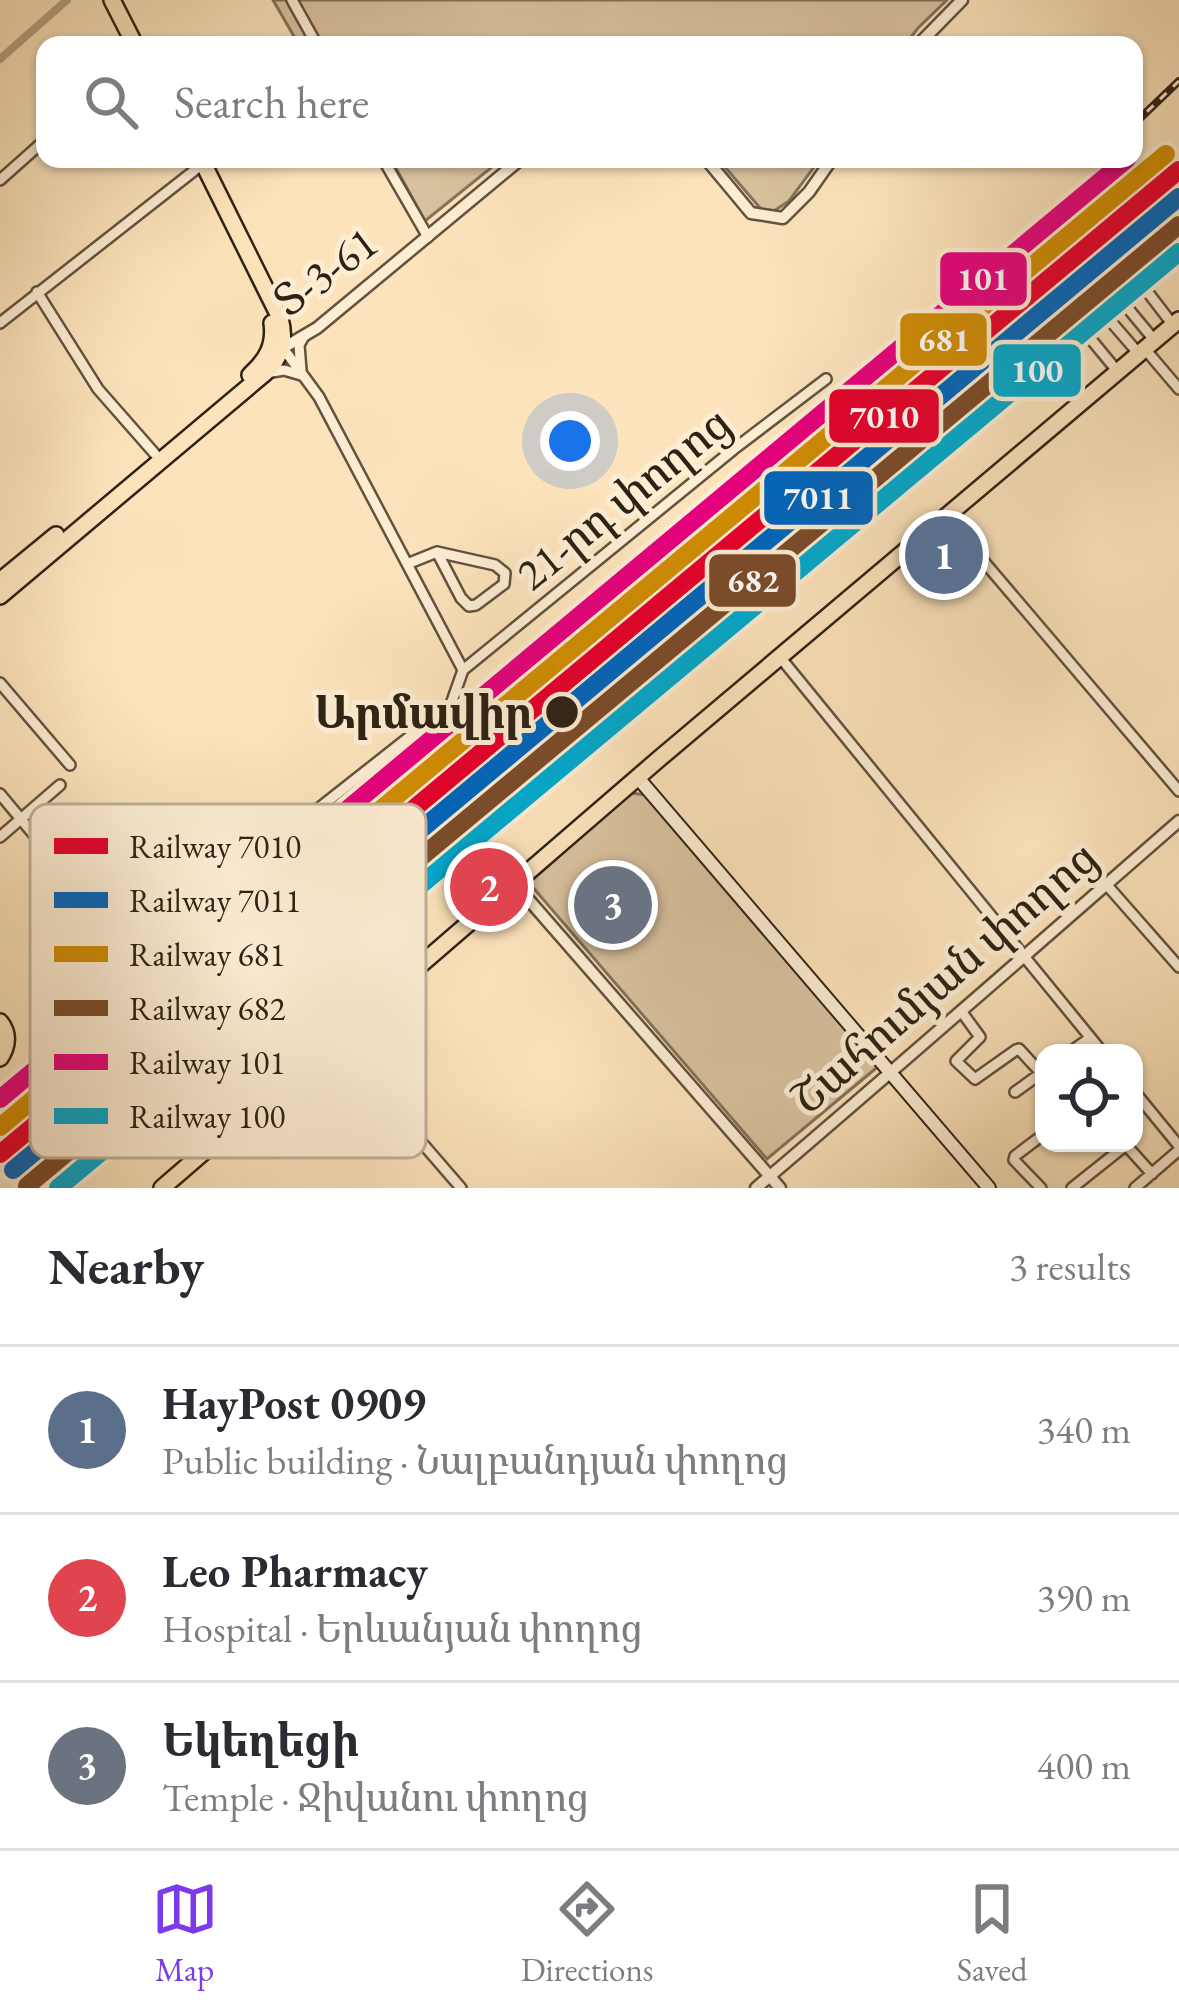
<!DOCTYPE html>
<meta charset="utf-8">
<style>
body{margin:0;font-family:"EB Garamond","Noto Serif Armenian",serif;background:#f2f2f3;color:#2b2b33}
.controls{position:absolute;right:36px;bottom:36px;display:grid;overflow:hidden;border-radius:24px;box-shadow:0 3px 9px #0004}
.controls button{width:108px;height:108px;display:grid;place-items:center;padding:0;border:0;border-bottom:3px solid #e1e1e2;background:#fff;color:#2b2b33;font:60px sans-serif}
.you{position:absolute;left:570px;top:441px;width:42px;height:42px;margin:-30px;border:9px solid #fff;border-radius:50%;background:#1a73e8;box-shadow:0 0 0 18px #1a73e833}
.badge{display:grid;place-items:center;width:78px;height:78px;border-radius:50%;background:#7c3aed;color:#fff;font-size:39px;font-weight:700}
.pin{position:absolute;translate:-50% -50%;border:6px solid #fff;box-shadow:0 3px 12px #0006}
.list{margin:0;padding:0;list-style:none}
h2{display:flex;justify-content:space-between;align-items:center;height:156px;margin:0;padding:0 48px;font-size:51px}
h2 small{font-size:39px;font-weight:400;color:#7c7c81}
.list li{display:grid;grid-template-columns:78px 1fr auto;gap:36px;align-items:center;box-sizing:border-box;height:168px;padding:0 48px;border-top:3px solid #e1e1e2}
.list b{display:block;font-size:45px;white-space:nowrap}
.list p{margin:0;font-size:39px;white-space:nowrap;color:#7c7c81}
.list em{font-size:39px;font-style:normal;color:#7c7c81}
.icon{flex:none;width:66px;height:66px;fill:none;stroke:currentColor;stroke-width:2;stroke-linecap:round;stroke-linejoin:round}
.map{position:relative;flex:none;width:1179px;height:1188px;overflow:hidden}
.search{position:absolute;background:#fff;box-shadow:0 3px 9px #0004;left:36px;right:36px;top:36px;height:132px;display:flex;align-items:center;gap:30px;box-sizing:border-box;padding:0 42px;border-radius:24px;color:#7c7c81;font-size:45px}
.sheet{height:660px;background:#fff}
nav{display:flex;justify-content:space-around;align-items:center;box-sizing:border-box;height:168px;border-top:3px solid #e1e1e2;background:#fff;font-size:33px;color:#7c7c81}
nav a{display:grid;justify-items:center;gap:6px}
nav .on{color:#7c3aed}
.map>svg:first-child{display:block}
.green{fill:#d9c29f;stroke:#84725a;stroke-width:3}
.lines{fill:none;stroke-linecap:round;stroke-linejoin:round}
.canal{stroke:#b6a183;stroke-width:8}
.minor-casing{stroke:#62523e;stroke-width:14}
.tertiary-casing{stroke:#62523e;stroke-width:15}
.secondary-casing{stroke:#2e2214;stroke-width:16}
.trunk-casing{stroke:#2e2214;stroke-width:20}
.minor{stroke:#fdedd3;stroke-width:9}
.tertiary{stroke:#fdedd3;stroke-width:10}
.secondary{stroke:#fdedd3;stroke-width:12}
.trunk{stroke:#fce3bc;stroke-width:15}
.rail-casing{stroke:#2e2214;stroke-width:8}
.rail{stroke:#fdedd3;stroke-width:3;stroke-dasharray:9;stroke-linecap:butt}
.rail-1-casing{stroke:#fdedd3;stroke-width:27}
.rail-2-casing{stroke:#fdedd3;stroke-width:27}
.rail-3-casing{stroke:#fdedd3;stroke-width:27}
.rail-4-casing{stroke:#fdedd3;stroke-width:27}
.rail-5-casing{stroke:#fdedd3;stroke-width:27}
.rail-6-casing{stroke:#fdedd3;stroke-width:27}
.rail-1{stroke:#e4002b;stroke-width:18}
.rail-2{stroke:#0065bd;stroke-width:18}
.rail-3{stroke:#cf8c04;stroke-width:18}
.rail-4{stroke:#7a4b2a;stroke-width:18}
.rail-5{stroke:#e5007d;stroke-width:18}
.rail-6{stroke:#00a9ce;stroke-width:18}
.stop-dot{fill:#2e2214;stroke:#fdedd3;stroke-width:4.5}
.labels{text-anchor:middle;stroke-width:10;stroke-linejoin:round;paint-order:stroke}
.street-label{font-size:45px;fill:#2e2214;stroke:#fdedd3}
.stop-label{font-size:45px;font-weight:bold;fill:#2e2214;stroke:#fdedd3;text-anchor:end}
.key{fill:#fdedd3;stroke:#bfb09a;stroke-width:3}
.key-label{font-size:33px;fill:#2e2214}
.line-badge{stroke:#fdedd3;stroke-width:4.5}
.badge-label{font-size:33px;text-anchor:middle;font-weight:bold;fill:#fff}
</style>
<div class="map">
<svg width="1179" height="1188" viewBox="0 0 1179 1188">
<rect width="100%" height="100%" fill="#fce3bc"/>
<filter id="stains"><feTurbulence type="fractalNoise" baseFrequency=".00167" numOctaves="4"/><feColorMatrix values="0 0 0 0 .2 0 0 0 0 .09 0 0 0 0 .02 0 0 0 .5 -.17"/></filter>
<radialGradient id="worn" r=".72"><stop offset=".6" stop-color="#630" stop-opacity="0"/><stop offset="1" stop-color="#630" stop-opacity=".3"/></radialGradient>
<path class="green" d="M 273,0 L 947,0 L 918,28 L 905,45 L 299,45 Z
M 391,159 L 502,159 L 425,221 Z
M 718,159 L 820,159 L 789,201 L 774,211 L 761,209 Z
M 630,793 L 649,795 L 880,1065 L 767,1159 L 529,883 Z"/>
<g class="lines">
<path class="canal" d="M 0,59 L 67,0"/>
<defs>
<path id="minor" d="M 292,0 L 317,45
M 383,159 L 428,237
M 0,180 L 45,140
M 1092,265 L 1155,341
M 1075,280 L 1139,354
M 37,292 L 98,389 L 155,454
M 0,323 L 195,170
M 283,348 L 319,397 L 463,670
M 1145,349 L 1179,389
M 301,370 L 299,345 L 304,336
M 1118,372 L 1057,298 L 1111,251 L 1117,252 L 1173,325
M 266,373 L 284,370 L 301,375
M 946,517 L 1179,791
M 407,564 L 437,552 L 495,565 L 505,573 L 504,584 L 476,605 L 469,606 L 461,598 L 437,552
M 780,657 L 1103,1053
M 463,670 L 734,449 L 826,379
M 0,683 L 70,765
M 0,794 L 150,974 L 173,978 L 219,915 L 314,812 L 451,704 L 463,670
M 0,837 L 60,785
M 1106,884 L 1179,967
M 961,1011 L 980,1037 L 956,1061 L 975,1079 L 1016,1050 L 1019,1049 L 1041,1073
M 334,1041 L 461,1188
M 1069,1053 L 1090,1038
M 1134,1091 L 1179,1146
M 1015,1092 L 1044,1071
M 1041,1188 L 1014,1160 L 1015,1156 L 1044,1134
M 1072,1188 L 1126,1145 L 1152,1174
M 1135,1188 L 1179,1150"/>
<path id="tertiary" d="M 918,45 L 962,0
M 706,159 L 751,213 L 783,218 L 809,192 L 832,159
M 283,348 L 317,328 L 521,159
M 515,884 L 780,1188
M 756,1188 C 898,1067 1038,944 1179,821"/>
<path id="secondary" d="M 639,779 L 989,1188"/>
<path id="trunk" d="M 112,0 L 135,45
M 250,375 C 267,360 275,345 272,323
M 0,581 L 56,535
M 0,596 L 265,373 C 282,357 286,341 280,318 L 201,159
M 0,1022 C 9,1033 8,1046 0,1058
M 162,1188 L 660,758 L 1179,320"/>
</defs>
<use href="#minor" class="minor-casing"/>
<use href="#tertiary" class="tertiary-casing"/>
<use href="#secondary" class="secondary-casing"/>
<use href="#trunk" class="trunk-casing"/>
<use href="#minor" class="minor"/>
<use href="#tertiary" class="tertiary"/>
<use href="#secondary" class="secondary"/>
<use href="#trunk" class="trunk"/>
<defs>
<path id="rail" d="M 1134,124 L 1179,81
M 1067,215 L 1123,159
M 177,995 C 198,959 209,925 217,885
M 0,1162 L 980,345 L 1056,282 L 1090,245
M 68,1188 L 155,1115 L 187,1084 L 294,931"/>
</defs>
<use href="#rail" class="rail-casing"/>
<use href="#rail" class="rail"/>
<defs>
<path id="rail-1" d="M 0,1154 L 1179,170"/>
<path id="rail-2" d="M 13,1170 L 1179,197"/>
<path id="rail-3" d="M 0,1127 L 1166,154"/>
<path id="rail-4" d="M 27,1186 L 1179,225"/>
<path id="rail-5" d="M 0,1099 L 1127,159"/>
<path id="rail-6" d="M 58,1188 L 1179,252"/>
</defs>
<use href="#rail-1" class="rail-1-casing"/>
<use href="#rail-2" class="rail-2-casing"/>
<use href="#rail-3" class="rail-3-casing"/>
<use href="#rail-4" class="rail-4-casing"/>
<use href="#rail-5" class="rail-5-casing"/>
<use href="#rail-6" class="rail-6-casing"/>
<use href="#rail-1" class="rail-1"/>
<use href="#rail-2" class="rail-2"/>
<use href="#rail-3" class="rail-3"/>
<use href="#rail-4" class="rail-4"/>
<use href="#rail-5" class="rail-5"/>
<use href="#rail-6" class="rail-6"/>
</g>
<circle class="stop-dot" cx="562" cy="712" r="18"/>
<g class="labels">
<g class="street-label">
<text transform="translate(325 271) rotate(-37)" y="16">Տ-3-61</text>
<text transform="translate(623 498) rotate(-39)" y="16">21-րդ փողոց</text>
<text transform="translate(944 977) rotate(-41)" y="16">Շահումյան փողոց</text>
</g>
<g class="stop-label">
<text x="532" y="728">Արմավիր</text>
</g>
</g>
<rect x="30" y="804" width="396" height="354" rx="18" class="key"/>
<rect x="54" y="838" width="54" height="16" fill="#e4002b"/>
<rect x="54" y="892" width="54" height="16" fill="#0065bd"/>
<rect x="54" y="946" width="54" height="16" fill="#cf8c04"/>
<rect x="54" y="1000" width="54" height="16" fill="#7a4b2a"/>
<rect x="54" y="1054" width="54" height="16" fill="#e5007d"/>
<rect x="54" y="1108" width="54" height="16" fill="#00a9ce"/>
<g class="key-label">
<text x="129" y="858">Railway 7010</text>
<text x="129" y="912">Railway 7011</text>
<text x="129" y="966">Railway 681</text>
<text x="129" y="1020">Railway 682</text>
<text x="129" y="1074">Railway 101</text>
<text x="129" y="1128">Railway 100</text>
</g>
<g class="line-badge">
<rect x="938" y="250" width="91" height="58" rx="12" fill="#e5007d"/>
<rect x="898" y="311" width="91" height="57" rx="12" fill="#cf8c04"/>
<rect x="991" y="342" width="92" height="57" rx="12" fill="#00a9ce"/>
<rect x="827" y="387" width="114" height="58" rx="12" fill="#e4002b"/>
<rect x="762" y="469" width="113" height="58" rx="12" fill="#0065bd"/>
<rect x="707" y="552" width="91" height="57" rx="12" fill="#7a4b2a"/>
</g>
<g class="badge-label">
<text x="983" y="290">101</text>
<text x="944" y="351">681</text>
<text x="1037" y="382">100</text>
<text x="884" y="428">7010</text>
<text x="818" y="509">7011</text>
<text x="753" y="592">682</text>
</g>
<rect width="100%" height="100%" filter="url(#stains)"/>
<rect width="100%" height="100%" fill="url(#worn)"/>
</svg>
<div class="controls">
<button><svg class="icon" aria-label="locate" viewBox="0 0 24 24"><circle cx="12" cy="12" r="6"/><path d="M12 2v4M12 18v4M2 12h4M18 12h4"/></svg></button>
</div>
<div class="you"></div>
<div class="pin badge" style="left:944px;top:555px;background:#5c6f8a">1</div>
<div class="pin badge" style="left:489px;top:887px;background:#e0444e">2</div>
<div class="pin badge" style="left:613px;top:905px;background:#6b7280">3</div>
<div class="search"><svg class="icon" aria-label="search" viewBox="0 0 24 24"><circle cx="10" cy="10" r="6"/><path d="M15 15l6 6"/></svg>Search here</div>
</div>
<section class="sheet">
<h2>Nearby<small>3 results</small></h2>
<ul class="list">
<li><span class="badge" style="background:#5c6f8a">1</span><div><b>HayPost 0909</b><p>Public building · Նալբանդյան փողոց</p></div><em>340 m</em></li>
<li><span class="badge" style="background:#e0444e">2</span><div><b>Leo Pharmacy</b><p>Hospital · Երևանյան փողոց</p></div><em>390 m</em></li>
<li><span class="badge" style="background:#6b7280">3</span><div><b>Եկեղեցի</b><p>Temple · Ջիվանու փողոց</p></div><em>400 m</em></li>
</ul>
</section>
<nav>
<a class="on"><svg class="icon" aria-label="map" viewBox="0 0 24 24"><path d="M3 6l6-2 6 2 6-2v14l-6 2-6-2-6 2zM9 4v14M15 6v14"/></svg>Map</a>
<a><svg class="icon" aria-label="directions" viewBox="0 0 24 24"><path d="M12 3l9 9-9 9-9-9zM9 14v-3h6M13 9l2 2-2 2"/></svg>Directions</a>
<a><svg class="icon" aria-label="saved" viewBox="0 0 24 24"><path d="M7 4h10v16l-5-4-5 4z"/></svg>Saved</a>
</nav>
